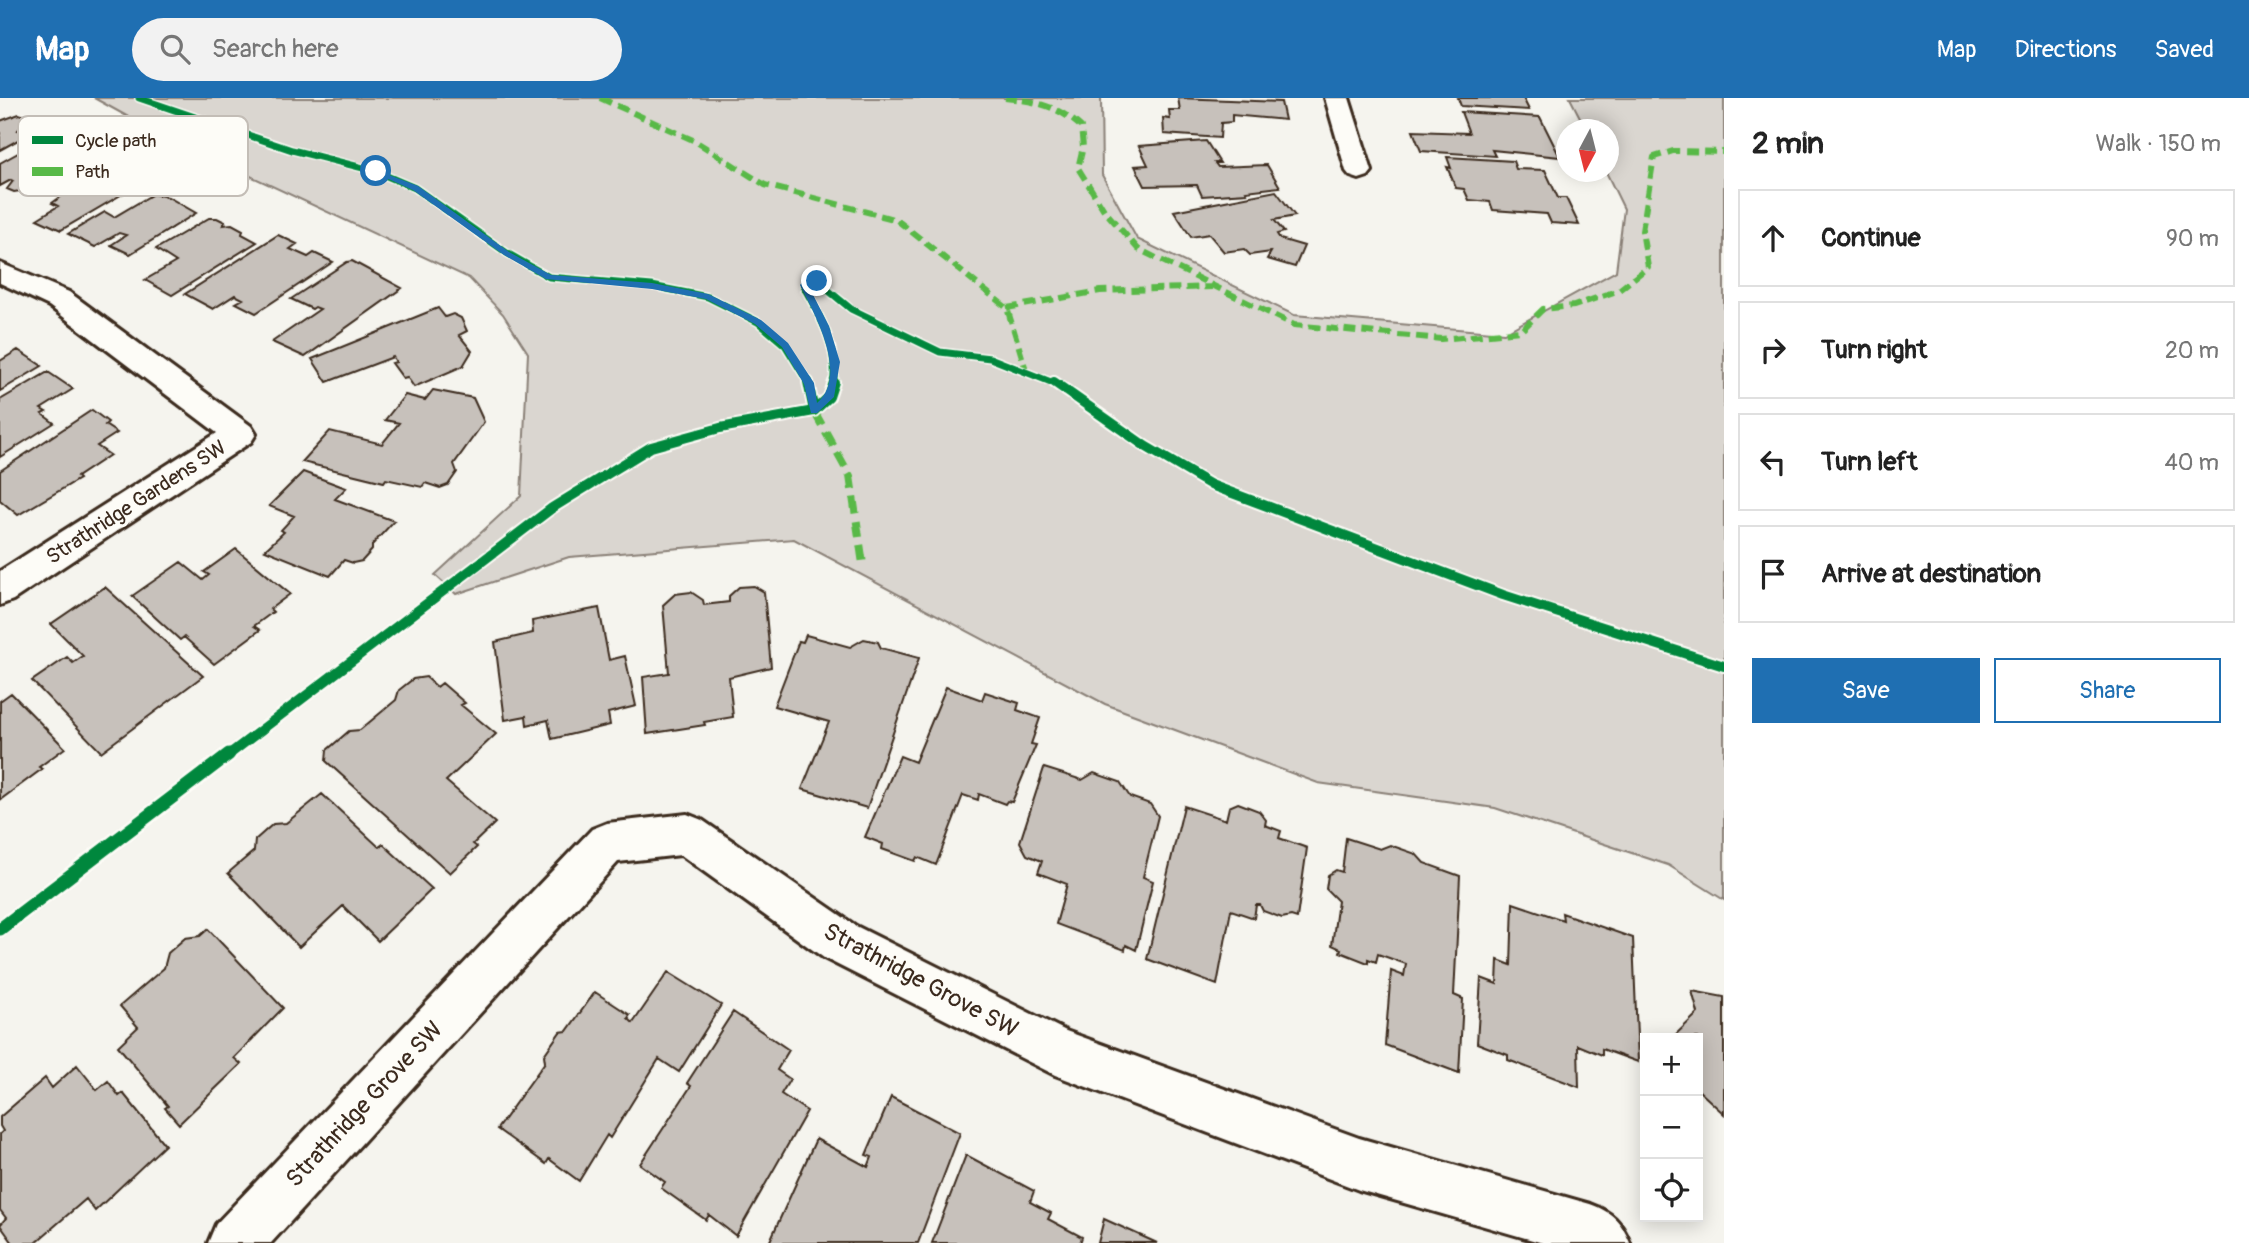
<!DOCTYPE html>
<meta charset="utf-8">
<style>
body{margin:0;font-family:Pangolin,sans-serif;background:#f2f2f2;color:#222}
.controls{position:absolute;right:21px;bottom:21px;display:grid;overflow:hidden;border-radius:0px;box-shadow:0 4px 18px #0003}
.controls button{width:63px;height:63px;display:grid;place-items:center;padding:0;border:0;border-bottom:2px solid #e0e0e0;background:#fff;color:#222;font:35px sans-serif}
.compass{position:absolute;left:1556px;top:21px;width:63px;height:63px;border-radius:50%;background:#fff;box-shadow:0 4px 18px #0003;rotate:187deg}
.stop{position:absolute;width:21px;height:21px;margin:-16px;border:5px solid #1f6fb2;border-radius:50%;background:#fff}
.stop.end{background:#1f6fb2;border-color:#fff;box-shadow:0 2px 7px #0008}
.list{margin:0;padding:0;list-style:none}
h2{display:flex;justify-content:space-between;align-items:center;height:91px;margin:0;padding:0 28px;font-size:30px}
h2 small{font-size:23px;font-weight:400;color:#767676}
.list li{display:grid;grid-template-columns:46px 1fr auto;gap:21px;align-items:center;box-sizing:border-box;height:98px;margin:0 14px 14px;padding:0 14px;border:2px solid #e0e0e0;border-radius:0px}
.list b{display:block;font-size:26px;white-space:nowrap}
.list em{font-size:23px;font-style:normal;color:#767676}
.actions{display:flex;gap:14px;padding:21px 28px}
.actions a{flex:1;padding:16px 0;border:2px solid #1f6fb2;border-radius:0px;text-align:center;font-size:24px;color:#1f6fb2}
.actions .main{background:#1f6fb2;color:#fff}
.icon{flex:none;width:38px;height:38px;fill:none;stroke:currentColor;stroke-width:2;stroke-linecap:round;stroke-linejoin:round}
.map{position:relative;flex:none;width:1724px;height:1145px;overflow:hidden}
header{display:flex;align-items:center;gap:42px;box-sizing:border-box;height:98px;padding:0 35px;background:#1f6fb2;color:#fff}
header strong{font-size:33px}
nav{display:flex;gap:38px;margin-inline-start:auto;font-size:24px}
.search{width:490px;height:63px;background:#f2f2f2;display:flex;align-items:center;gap:18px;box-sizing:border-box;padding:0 24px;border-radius:38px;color:#767676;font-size:26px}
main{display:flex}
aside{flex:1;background:#fff}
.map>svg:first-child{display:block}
.green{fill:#dad6d0;stroke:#8a8077;stroke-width:2}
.building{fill:#c7c1bb;stroke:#3b2a1e;stroke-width:2}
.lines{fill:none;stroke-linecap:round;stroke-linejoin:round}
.minor-casing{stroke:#3b2a1e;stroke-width:6}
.minor{fill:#fdfcf7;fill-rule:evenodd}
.quiet-far1{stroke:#58b947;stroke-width:6;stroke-dasharray:12 6;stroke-linecap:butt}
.quiet{stroke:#58b947;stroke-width:8;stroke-dasharray:16 8;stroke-linecap:butt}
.cycleway-far2-casing{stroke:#fdfcf7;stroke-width:10}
.cycleway-far1-casing{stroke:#fdfcf7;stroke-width:14}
.cycleway-casing{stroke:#fdfcf7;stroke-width:18}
.cycleway-far2{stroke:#00873e;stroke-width:7}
.cycleway-far1{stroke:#00873e;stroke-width:10}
.cycleway{stroke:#00873e;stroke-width:13}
.route{fill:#1f6fb2}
.labels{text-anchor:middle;stroke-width:6;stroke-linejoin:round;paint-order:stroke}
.street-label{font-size:21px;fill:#3b2a1e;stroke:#fdfcf7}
.near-street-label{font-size:24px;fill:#3b2a1e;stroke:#fdfcf7}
.key{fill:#fdfcf7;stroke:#c3bdb6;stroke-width:2}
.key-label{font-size:19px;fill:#3b2a1e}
</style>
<header>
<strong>Map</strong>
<div class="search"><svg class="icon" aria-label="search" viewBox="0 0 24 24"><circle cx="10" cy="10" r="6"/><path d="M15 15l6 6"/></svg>Search here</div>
<nav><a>Map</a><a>Directions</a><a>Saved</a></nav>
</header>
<main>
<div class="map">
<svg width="1724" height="1145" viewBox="0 0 1724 1145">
<rect width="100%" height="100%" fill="#f5f4ee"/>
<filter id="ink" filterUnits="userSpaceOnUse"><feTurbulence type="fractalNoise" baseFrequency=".0143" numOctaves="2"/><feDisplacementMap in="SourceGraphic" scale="14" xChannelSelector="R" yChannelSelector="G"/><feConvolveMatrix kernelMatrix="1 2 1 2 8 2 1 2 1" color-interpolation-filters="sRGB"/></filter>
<g filter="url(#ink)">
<path class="green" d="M 94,0 L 1101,0 L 1102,77 L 1137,141 L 1294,217 L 1504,235 L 1616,173 L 1624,111 L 1606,74 L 1608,74 L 1608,32 L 1586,31 L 1570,0 L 1724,0 L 1724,802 L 1668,767 L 1495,710 L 1318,685 L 1105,606 L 794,441 L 569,459 L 456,496 L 435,477 L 521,398 L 528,255 L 503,216 L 469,180 L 152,32 Z"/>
<path class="building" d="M 1178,0 L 1281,4 L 1285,22 L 1232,17 L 1232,24 L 1221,25 L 1220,40 L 1164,36 L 1163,20 L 1170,21 L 1169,12 L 1180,12 Z
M 1458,0 L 1523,0 L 1529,12 L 1461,8 Z
M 1461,14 L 1540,19 L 1560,59 L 1492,52 L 1495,58 L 1421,53 L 1413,33 L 1469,35 Z
M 19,16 L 30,20 L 18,32 L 29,36 L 0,52 L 0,23 Z
M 63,36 L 93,47 L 88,50 L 94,52 L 26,92 L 14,94 L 7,91 L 13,83 L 11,82 L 0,88 L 0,65 L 36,45 L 42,47 Z
M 1206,43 L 1220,65 L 1215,65 L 1218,69 L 1267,67 L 1280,89 L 1246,93 L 1247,95 L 1202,98 L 1197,87 L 1145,88 L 1135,68 L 1148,67 L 1139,48 Z
M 1447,59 L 1513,63 L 1516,71 L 1545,72 L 1558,100 L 1566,100 L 1579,127 L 1551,125 L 1547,116 L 1493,112 L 1490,104 L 1469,102 L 1464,91 L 1456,90 L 1447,69 L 1451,70 Z
M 102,61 L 116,67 L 122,63 L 141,71 L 134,75 L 148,81 L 61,132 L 37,121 L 58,108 L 52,105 L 66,95 L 54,88 Z
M 1276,93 L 1295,118 L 1274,122 L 1284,134 L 1277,136 L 1280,141 L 1304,148 L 1295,169 L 1267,161 L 1271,154 L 1250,157 L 1244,151 L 1224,154 L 1209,136 L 1191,139 L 1174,113 Z
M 153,96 L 168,99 L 196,115 L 130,156 L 111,147 L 126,137 L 119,135 L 95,149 L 68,136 L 105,114 L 114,119 Z
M 209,120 L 217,120 L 225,124 L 223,127 L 232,126 L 243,132 L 242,136 L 257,144 L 172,197 L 145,182 L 176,164 L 156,151 Z
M 278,137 L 297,146 L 290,151 L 308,159 L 314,155 L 333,164 L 256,215 L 236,205 L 243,201 L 235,197 L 213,211 L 185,196 Z
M 352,163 L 402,190 L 305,259 L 272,244 L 320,211 L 315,209 L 312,211 L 291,201 L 347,164 Z
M 438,210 L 445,219 L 453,216 L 461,220 L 467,233 L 459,237 L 472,253 L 463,268 L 414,289 L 407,279 L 403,280 L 392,265 L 396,264 L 393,259 L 327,284 L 312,261 Z
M 18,252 L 42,268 L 0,293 L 0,263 Z
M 48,274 L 73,291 L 41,311 L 46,314 L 42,316 L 54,325 L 0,359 L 0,302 Z
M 433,292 L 473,300 L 484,324 L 454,366 L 457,374 L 448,387 L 440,390 L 425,385 L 422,389 L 386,381 L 384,384 L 302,364 L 330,333 L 382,346 L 399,325 L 385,322 L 405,297 L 425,302 Z
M 92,312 L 108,324 L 105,327 L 117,335 L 97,348 L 110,357 L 77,379 L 79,381 L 18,417 L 0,402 L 0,373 Z
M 303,374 L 346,390 L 335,401 L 394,423 L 372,447 L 372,452 L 362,463 L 353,465 L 344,462 L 330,478 L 265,452 L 284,434 L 281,432 L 294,418 L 269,408 Z
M 236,451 L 290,496 L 270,511 L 273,514 L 254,528 L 260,532 L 214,566 L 184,539 L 180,542 L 132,498 L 181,464 L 203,482 L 209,477 L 204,474 Z
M 754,488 L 764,494 L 771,569 L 729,579 L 733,619 L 704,624 L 705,627 L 647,636 L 643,579 L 669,575 L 663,507 L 675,496 L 691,494 L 703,502 L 704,507 L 729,504 L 729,498 L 739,489 Z
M 105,489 L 203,578 L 101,654 L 32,583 L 67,559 L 73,565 L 83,558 L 51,526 Z
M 599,510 L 609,562 L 625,558 L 636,608 L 608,615 L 610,627 L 552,641 L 548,622 L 527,627 L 526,618 L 505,622 L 495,544 L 533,535 L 532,523 Z
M 806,537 L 850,549 L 864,541 L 878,544 L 881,550 L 919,560 L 867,710 L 802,691 L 829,624 L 774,608 L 799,543 L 803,544 Z
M 426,579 L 437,589 L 442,585 L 465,605 L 461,607 L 496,636 L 446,683 L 495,725 L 473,746 L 477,749 L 450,775 L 326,663 L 327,652 L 349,633 L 360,632 L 396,602 L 399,592 L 413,581 Z
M 946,589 L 982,602 L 985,594 L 1019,605 L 1017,612 L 1040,620 L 1031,646 L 1036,647 L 1012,704 L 1007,703 L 1005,706 L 979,696 L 978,702 L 963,697 L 936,767 L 917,759 L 915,763 L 882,751 L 883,746 L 865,739 L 900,658 L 915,664 Z
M 11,595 L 65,650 L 39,669 L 42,671 L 0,702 L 0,603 Z
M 1044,670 L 1082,682 L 1094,675 L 1120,684 L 1130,699 L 1150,706 L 1158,718 L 1143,779 L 1153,783 L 1136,852 L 1126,847 L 1125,852 L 1056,826 L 1067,786 L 1038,775 L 1042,763 L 1027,757 L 1020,744 Z
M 322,696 L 379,749 L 383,746 L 432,791 L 378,843 L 343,808 L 299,849 L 228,775 L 254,753 L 255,742 L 273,726 L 286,725 Z
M 1238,705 L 1259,713 L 1266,722 L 1265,727 L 1281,733 L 1279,740 L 1307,750 L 1297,820 L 1291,818 L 1282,820 L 1263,813 L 1260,807 L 1256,807 L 1254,820 L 1231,812 L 1217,887 L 1147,861 L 1184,708 L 1226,722 L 1229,709 Z
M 1346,740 L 1380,751 L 1390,747 L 1416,756 L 1424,765 L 1460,778 L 1454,897 L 1463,901 L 1459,975 L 1385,947 L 1391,873 L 1404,878 L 1406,866 L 1378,856 L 1376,864 L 1368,861 L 1368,865 L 1340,854 L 1341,851 L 1332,847 L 1338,803 L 1326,791 L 1328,777 L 1336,772 L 1342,774 Z
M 1513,805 L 1563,822 L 1562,815 L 1633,840 L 1638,964 L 1602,951 L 1602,957 L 1578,947 L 1579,989 L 1508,962 L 1508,957 L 1477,945 L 1481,880 L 1497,886 L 1498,862 L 1511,867 Z
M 208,831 L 283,910 L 234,960 L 241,966 L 179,1026 L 165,1010 L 168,1008 L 118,948 L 138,929 L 120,908 L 164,870 L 168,855 L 185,840 L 200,838 Z
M 668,874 L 721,907 L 679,974 L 659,961 L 610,1040 L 607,1037 L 579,1083 L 549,1061 L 546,1066 L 497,1031 L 545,964 L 544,957 L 560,934 L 567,933 L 595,894 L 630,917 L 628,920 L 633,925 Z
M 1692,893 L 1724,899 L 1724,1016 L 1698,992 L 1698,940 L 1672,940 L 1698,915 Z
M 733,914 L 789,952 L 777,972 L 790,981 L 781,996 L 807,1013 L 736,1138 L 709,1117 L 706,1122 L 661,1090 L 665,1084 L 640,1066 L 691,988 L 687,985 Z
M 77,967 L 97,992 L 108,983 L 119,998 L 123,995 L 165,1047 L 95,1113 L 86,1101 L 35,1145 L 13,1145 L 0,1127 L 6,1120 L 0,1112 L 0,1036 L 3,1033 L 0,1028 L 0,1019 L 45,980 L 52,990 Z
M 891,999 L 960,1035 L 918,1145 L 769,1145 L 816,1041 L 868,1069 L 872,1059 L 866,1057 Z
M 966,1057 L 1034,1093 L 1030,1104 L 1051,1115 L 1048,1121 L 1082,1139 L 1080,1145 L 932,1145 Z
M 1104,1121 L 1157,1145 L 1098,1145 Z"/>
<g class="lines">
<defs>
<path id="minor" d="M 1325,0 L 1349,0 L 1372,73 L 1368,78 L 1359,81 L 1350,78 L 1346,73 Z
M 0,165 L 69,194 L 251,328 L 256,336 L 251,344 L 13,502 L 0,507 L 0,473 L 217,335 L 49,208 L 0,185 Z
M 687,716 L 702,722 L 856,828 L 1066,933 L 1359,1040 L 1590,1106 C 1612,1114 1621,1123 1630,1145 L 1543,1145 L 1359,1092 L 1055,977 L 824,860 L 681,757 L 618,764 L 271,1145 L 208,1145 L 216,1126 L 592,731 L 607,725 Z"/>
</defs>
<use href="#minor" class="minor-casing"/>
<use href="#minor" class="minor"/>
<path class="quiet-far1" d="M 600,0 L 695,43 L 765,87 L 897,122 L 1007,210 L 1026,272
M 1005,0 C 1036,3 1058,8 1081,29 L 1083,49 L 1078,70 L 1104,112 L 1138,151 L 1294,227 L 1441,241 L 1521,233 L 1543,211 L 1574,208 L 1619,192 L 1648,169 L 1642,133 L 1654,59 L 1673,53 L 1724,54
M 1007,210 L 1100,193 L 1212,189"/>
<path class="quiet" d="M 814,313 L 850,378 L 863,466"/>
<defs>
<path id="cycleway-far2" d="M 139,0 L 292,52 L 375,73 L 415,90 L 507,155 L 549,179 L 652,188 L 708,199 L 758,224 L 785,247 L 809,286
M 833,286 C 839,251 821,220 805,191 L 804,187 L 808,182 L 817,183 L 851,211 L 940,254 L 990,260 L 1056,286"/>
<path id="cycleway-far1" d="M 1054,284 L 1145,348 L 1211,387 L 1503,497 L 1724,568
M 814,313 L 829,299 L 834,284
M 227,658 L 552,410 L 651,349 L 720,330 L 814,313 L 808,284"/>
<path id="cycleway" d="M 0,831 L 229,656"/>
</defs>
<use href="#cycleway-far2" class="cycleway-far2-casing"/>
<use href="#cycleway-far1" class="cycleway-far1-casing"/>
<use href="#cycleway" class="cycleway-casing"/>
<use href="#cycleway-far2" class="cycleway-far2"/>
<use href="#cycleway-far1" class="cycleway-far1"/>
<use href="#cycleway" class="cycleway"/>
</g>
</g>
<path class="route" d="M 373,71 L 418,88 L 509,154 L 551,177 L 652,185 L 708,196 L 761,222 L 788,245 L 814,285 L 817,305 C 849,277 815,217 800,187 L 805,181 L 820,181 L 820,185 L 808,187 L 829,228 L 840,264 L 834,299 L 817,315 L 811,315 L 804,286 L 782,249 L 755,226 L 706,201 L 652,191 L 546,181 L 504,157 L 413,92 L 373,74 Z"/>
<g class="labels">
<g class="street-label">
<text transform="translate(136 404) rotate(-33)" y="7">Strathridge Gardens SW</text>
</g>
<g class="near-street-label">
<text transform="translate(921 882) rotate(28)" y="8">Strathridge Grove SW</text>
<text transform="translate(364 1006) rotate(-47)" y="8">Strathridge Grove SW</text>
</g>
</g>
<rect x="18" y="18" width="230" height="80" rx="10" class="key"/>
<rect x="32" y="38" width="31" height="8" fill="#00873e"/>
<rect x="32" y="69" width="31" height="9" fill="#58b947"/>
<g class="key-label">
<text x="75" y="49">Cycle path</text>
<text x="75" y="80">Path</text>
</g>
</svg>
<div class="controls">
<button>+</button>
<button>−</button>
<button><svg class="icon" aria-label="locate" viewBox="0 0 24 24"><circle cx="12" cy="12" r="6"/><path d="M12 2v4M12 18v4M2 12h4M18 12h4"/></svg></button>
</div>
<svg class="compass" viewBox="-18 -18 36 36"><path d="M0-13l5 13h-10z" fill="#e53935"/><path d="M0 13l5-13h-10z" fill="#767676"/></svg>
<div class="stop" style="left:376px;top:73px"></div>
<div class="stop end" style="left:817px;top:183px"></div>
</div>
<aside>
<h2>2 min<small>Walk · 150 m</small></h2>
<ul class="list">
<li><svg class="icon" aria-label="ahead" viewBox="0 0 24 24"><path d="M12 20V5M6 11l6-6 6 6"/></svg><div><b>Continue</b></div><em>90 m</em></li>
<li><svg class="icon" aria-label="right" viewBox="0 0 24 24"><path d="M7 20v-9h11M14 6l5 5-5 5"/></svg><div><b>Turn right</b></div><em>20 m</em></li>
<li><svg class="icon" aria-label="left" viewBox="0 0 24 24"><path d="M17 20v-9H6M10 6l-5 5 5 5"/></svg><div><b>Turn left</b></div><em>40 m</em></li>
<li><svg class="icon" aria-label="arrive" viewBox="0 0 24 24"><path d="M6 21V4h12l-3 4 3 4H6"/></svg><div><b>Arrive at destination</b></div></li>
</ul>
<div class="actions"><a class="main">Save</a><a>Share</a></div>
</aside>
</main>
